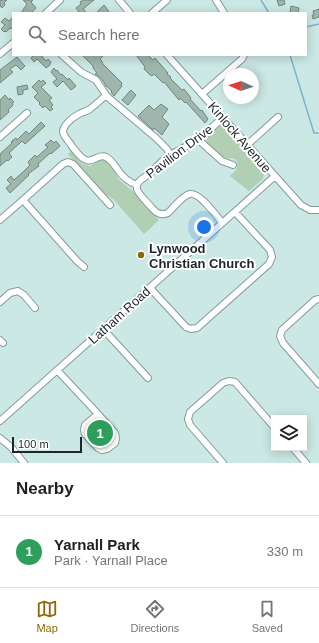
<!DOCTYPE html>
<meta charset="utf-8">
<style>
body{margin:0;font-family:Arial,sans-serif;background:#f2f2f2;color:#202124}
.controls{position:absolute;right:12px;bottom:12px;display:grid;overflow:hidden;border-radius:0px;box-shadow:0 2px 10px #0003}
.controls button{width:36px;height:36px;display:grid;place-items:center;padding:0;border:0;border-bottom:1px solid #e0e0e0;background:#fff;color:#202124;font:20px sans-serif}
.compass{position:absolute;left:223px;top:68px;width:36px;height:36px;border-radius:50%;background:#fff;box-shadow:0 2px 10px #0003;rotate:273deg}
.scale{position:absolute;left:12px;bottom:10px;width:70px;box-sizing:border-box;padding-left:4px;border:2px solid #1c2726;border-top:0;font-size:11px;line-height:14px;white-space:nowrap;color:#1c2726;-webkit-text-stroke:3px #fff;paint-order:stroke}
.you{position:absolute;left:204px;top:227px;width:14px;height:14px;margin:-10px;border:3px solid #fff;border-radius:50%;background:#1a73e8;box-shadow:0 0 0 6px #1a73e833}
.badge{display:grid;place-items:center;width:26px;height:26px;border-radius:50%;background:#8c6809;color:#fff;font-size:13px;font-weight:700}
.pin{position:absolute;translate:-50% -50%;border:2px solid #fff;box-shadow:0 1px 4px #0006}
.list{margin:0;padding:0;list-style:none}
h2{display:flex;justify-content:space-between;align-items:center;height:52px;margin:0;padding:0 16px;font-size:17px}
h2 small{font-size:13px;font-weight:400;color:#757577}
.list li{display:grid;grid-template-columns:26px 1fr auto;gap:12px;align-items:center;box-sizing:border-box;height:72px;padding:0 16px;border-top:1px solid #e0e0e0}
.list b{display:block;font-size:15px;white-space:nowrap}
.list p{margin:0;font-size:13px;white-space:nowrap;color:#757577}
.list em{font-size:13px;font-style:normal;color:#757577}
.icon{flex:none;width:22px;height:22px;fill:none;stroke:currentColor;stroke-width:2;stroke-linecap:round;stroke-linejoin:round}
.map{position:relative;flex:none;width:319px;height:463px;overflow:hidden}
.search{position:absolute;background:#fff;box-shadow:0 2px 10px #0003;left:12px;right:12px;top:12px;height:44px;display:flex;align-items:center;gap:10px;box-sizing:border-box;padding:0 14px;border-radius:0px;color:#757577;font-size:15px}
.sheet{height:124px;background:#fff}
nav{display:flex;justify-content:space-around;align-items:center;box-sizing:border-box;height:56px;border-top:1px solid #e0e0e0;background:#fff;font-size:11px;color:#757577}
nav a{display:grid;justify-items:center;gap:2px}
nav .on{color:#8c6809}
.map>svg:first-child{display:block}
.green{fill:#b0cfb3}
.lines{fill:none;stroke-linecap:round;stroke-linejoin:round}
.stream{stroke:#7fb1ce;stroke-width:1.5}
.building{fill:#9eb6ac;stroke:#6f877e}
.minor-casing{stroke:#829c9a;stroke-width:8}
.minor{stroke:#fff;stroke-width:6}
.poi-dot{fill:#8c6809;stroke:#fff;stroke-width:1.5}
.labels{text-anchor:middle;stroke-width:4;stroke-linejoin:round;paint-order:stroke}
.street-label{font-size:13px;fill:#1c2726;stroke:#fff}
.poi-label{font-size:13px;font-weight:bold;fill:#1c2726;stroke:#fff;text-anchor:start}
</style>
<div class="map">
<svg width="319" height="463" viewBox="0 0 319 463">
<rect width="100%" height="100%" fill="#cbe8e5"/>
<path class="green" d="M 220,126 L 223,126 L 227,127 L 250,153 L 264,172 L 263,179 L 249,191 L 230,176 C 235,171 239,168 237,161 C 233,156 228,160 223,157 L 207,143 L 206,137 Z
M 71,151 L 82,164 L 90,166 L 101,159 L 106,160 L 112,167 L 119,180 L 134,192 L 159,220 L 144,234 L 113,199 L 103,193 L 68,154 Z
M 99,419 L 114,436 L 109,443 L 102,447 L 87,430 C 89,424 93,421 99,419 Z"/>
<g class="lines">
<path class="stream" d="M 261,0 L 269,13
M 306,27 L 319,24
M 290,55 L 314,133 L 319,133"/>
</g>
<path class="building" d="M 0,0 L 7,0 L 4,3 L 5,5 L 2,8 L 1,6 L 0,6 Z
M 23,0 L 33,0 L 31,2 L 36,8 L 31,13 L 21,13 L 27,4 Z
M 83,0 L 94,0 L 83,9 L 87,13 L 80,13 L 76,8 L 81,4 L 80,2 Z
M 277,0 L 284,0 L 285,4 L 279,6 Z
M 104,5 L 110,13 L 96,13 Z
M 291,6 L 299,8 L 298,13 L 291,13 L 290,12 Z
M 319,9 L 319,17 L 313,19 L 312,15 L 314,15 L 313,11 Z
M 13,17 L 13,27 L 10,29 L 10,28 L 6,32 L 5,31 L 4,32 L 1,29 L 5,25 L 1,22 L 5,18 L 9,21 Z
M 34,55 L 41,55 L 46,61 L 48,59 L 51,62 L 50,64 L 50,65 L 46,68 L 37,59 L 34,62 L 31,58 Z
M 82,55 L 104,55 L 100,59 L 102,61 L 102,62 L 103,64 L 122,83 L 121,85 L 122,86 L 114,96 L 111,92 L 112,91 L 105,85 L 105,84 L 100,77 L 95,74 L 97,73 L 93,68 L 93,66 Z
M 136,55 L 148,55 L 153,60 L 155,58 L 168,73 L 167,74 L 171,77 L 170,78 L 182,90 L 184,89 L 191,98 L 190,99 L 201,111 L 202,110 L 208,119 L 205,123 L 186,102 L 185,103 L 180,98 L 179,100 L 164,82 L 163,83 L 154,74 L 152,76 L 149,74 L 144,69 L 145,67 Z
M 17,57 L 25,66 L 21,70 L 16,65 L 10,69 L 13,72 L 0,83 L 0,70 Z
M 54,68 L 56,71 L 57,70 L 61,75 L 62,74 L 68,80 L 69,78 L 76,86 L 71,90 L 63,81 L 57,87 L 53,82 L 57,79 L 51,72 Z
M 39,80 L 41,82 L 43,80 L 46,83 L 41,87 L 52,98 L 49,100 L 53,105 L 51,107 L 53,109 L 50,111 L 45,106 L 43,108 L 39,104 L 40,103 L 34,97 L 38,93 L 32,87 Z
M 27,85 L 28,89 L 23,90 L 23,94 L 18,95 L 17,87 Z
M 131,90 L 136,95 L 128,105 L 122,100 Z
M 5,95 L 9,100 L 10,98 L 14,102 L 12,103 L 13,105 L 8,110 L 9,112 L 0,120 L 0,100 Z
M 161,104 L 168,109 L 162,117 L 169,124 L 162,135 L 154,128 L 153,130 L 138,116 L 149,105 L 154,110 Z
M 41,122 L 45,126 L 25,144 L 22,141 L 9,153 L 12,157 L 8,161 L 7,160 L 0,166 L 0,154 L 12,143 L 11,142 L 13,141 L 12,141 L 16,138 L 17,140 L 26,131 L 29,134 Z
M 51,140 L 54,143 L 56,141 L 60,146 L 51,154 L 50,153 L 38,164 L 39,166 L 28,174 L 29,175 L 10,193 L 6,188 L 11,184 L 7,180 L 11,176 L 14,180 L 23,172 L 30,165 L 28,162 L 35,155 L 37,157 L 48,147 L 45,145 Z"/>
<g class="lines">
<defs>
<path id="minor" d="M 119,0 L 130,13
M 216,0 L 224,13
M 46,13 L 60,0
M 152,13 L 167,0
M 0,54 L 13,43
M 62,55 L 81,72 L 96,80 L 106,95 L 110,99 L 156,138 L 167,149 L 170,155
M 167,55 L 301,205 L 310,210 L 319,210
M 202,94 L 242,59 L 244,55
M 106,95 C 101,100 95,105 90,109 C 86,112 82,112 79,114 C 73,117 63,125 63,132 C 64,137 69,141 71,145 C 75,150 80,158 86,160 C 94,163 98,153 106,157 C 112,160 114,165 118,170 C 123,178 129,182 137,185
M 0,137 L 27,113
M 199,139 L 202,143 L 222,161 L 233,165
M 247,145 L 278,117
M 23,200 L 77,261 L 84,267
M 0,220 L 23,200 L 63,164 L 68,162 L 73,164 L 110,205
M 222,223 C 217,216 199,192 190,194 C 183,195 173,208 168,213 C 161,216 156,213 152,208 C 148,203 138,194 137,189 C 135,181 145,178 150,173 C 157,167 162,160 170,155 C 180,149 191,145 200,138 C 208,132 215,124 223,118
M 150,288 L 186,327 L 191,329 L 197,328 L 269,264 L 272,257 L 270,250 L 235,212
M 319,299 L 315,300 L 282,330 L 280,336 L 283,343 L 319,384
M 0,302 L 10,293 L 18,291 L 24,295 L 35,308
M 103,329 L 148,378
M 0,340 L 3,343
M 57,370 L 98,414 L 115,433 L 116,438 L 115,443 L 107,449 L 102,450 L 98,448 L 85,434 L 84,430 L 85,425 L 98,414
M 0,421 L 275,176
M 0,438 L 11,447 L 24,463
M 293,448 L 306,463
M 223,463 L 190,425 L 188,419 L 190,412 L 223,383 L 229,381 L 235,382 L 274,427"/>
</defs>
<use href="#minor" class="minor-casing"/>
<use href="#minor" class="minor"/>
</g>
<circle class="poi-dot" cx="141" cy="255" r="4"/>
<g class="labels">
<g class="street-label">
<text transform="translate(240 137) rotate(49)" y="5">Kinlock Avenue</text>
<text transform="translate(179 151) rotate(-37)" y="5">Pavilion Drive</text>
<text transform="translate(119 315) rotate(-42)" y="5">Latham Road</text>
</g>
<g class="poi-label">
<text x="149" y="253">Lynwood<tspan x="149" dy="15">Christian Church</tspan></text>
</g>
</g>
</svg>
<div class="controls">
<button><svg class="icon" aria-label="layers" viewBox="0 0 24 24"><path d="M12 4l9 5-9 5-9-5zM3 14l9 5 9-5"/></svg></button>
</div>
<svg class="compass" viewBox="-18 -18 36 36"><path d="M0-13l5 13h-10z" fill="#e53935"/><path d="M0 13l5-13h-10z" fill="#757577"/></svg>
<div class="scale">100 m</div>
<div class="you"></div>
<div class="pin badge" style="left:100px;top:433px;background:#2e9e5b">1</div>
<div class="search"><svg class="icon" aria-label="search" viewBox="0 0 24 24"><circle cx="10" cy="10" r="6"/><path d="M15 15l6 6"/></svg>Search here</div>
</div>
<section class="sheet">
<h2>Nearby<small></small></h2>
<ul class="list">
<li><span class="badge" style="background:#2e9e5b">1</span><div><b>Yarnall Park</b><p>Park · Yarnall Place</p></div><em>330 m</em></li>
</ul>
</section>
<nav>
<a class="on"><svg class="icon" aria-label="map" viewBox="0 0 24 24"><path d="M3 6l6-2 6 2 6-2v14l-6 2-6-2-6 2zM9 4v14M15 6v14"/></svg>Map</a>
<a><svg class="icon" aria-label="directions" viewBox="0 0 24 24"><path d="M12 3l9 9-9 9-9-9zM9 14v-3h6M13 9l2 2-2 2"/></svg>Directions</a>
<a><svg class="icon" aria-label="saved" viewBox="0 0 24 24"><path d="M7 4h10v16l-5-4-5 4z"/></svg>Saved</a>
</nav>
